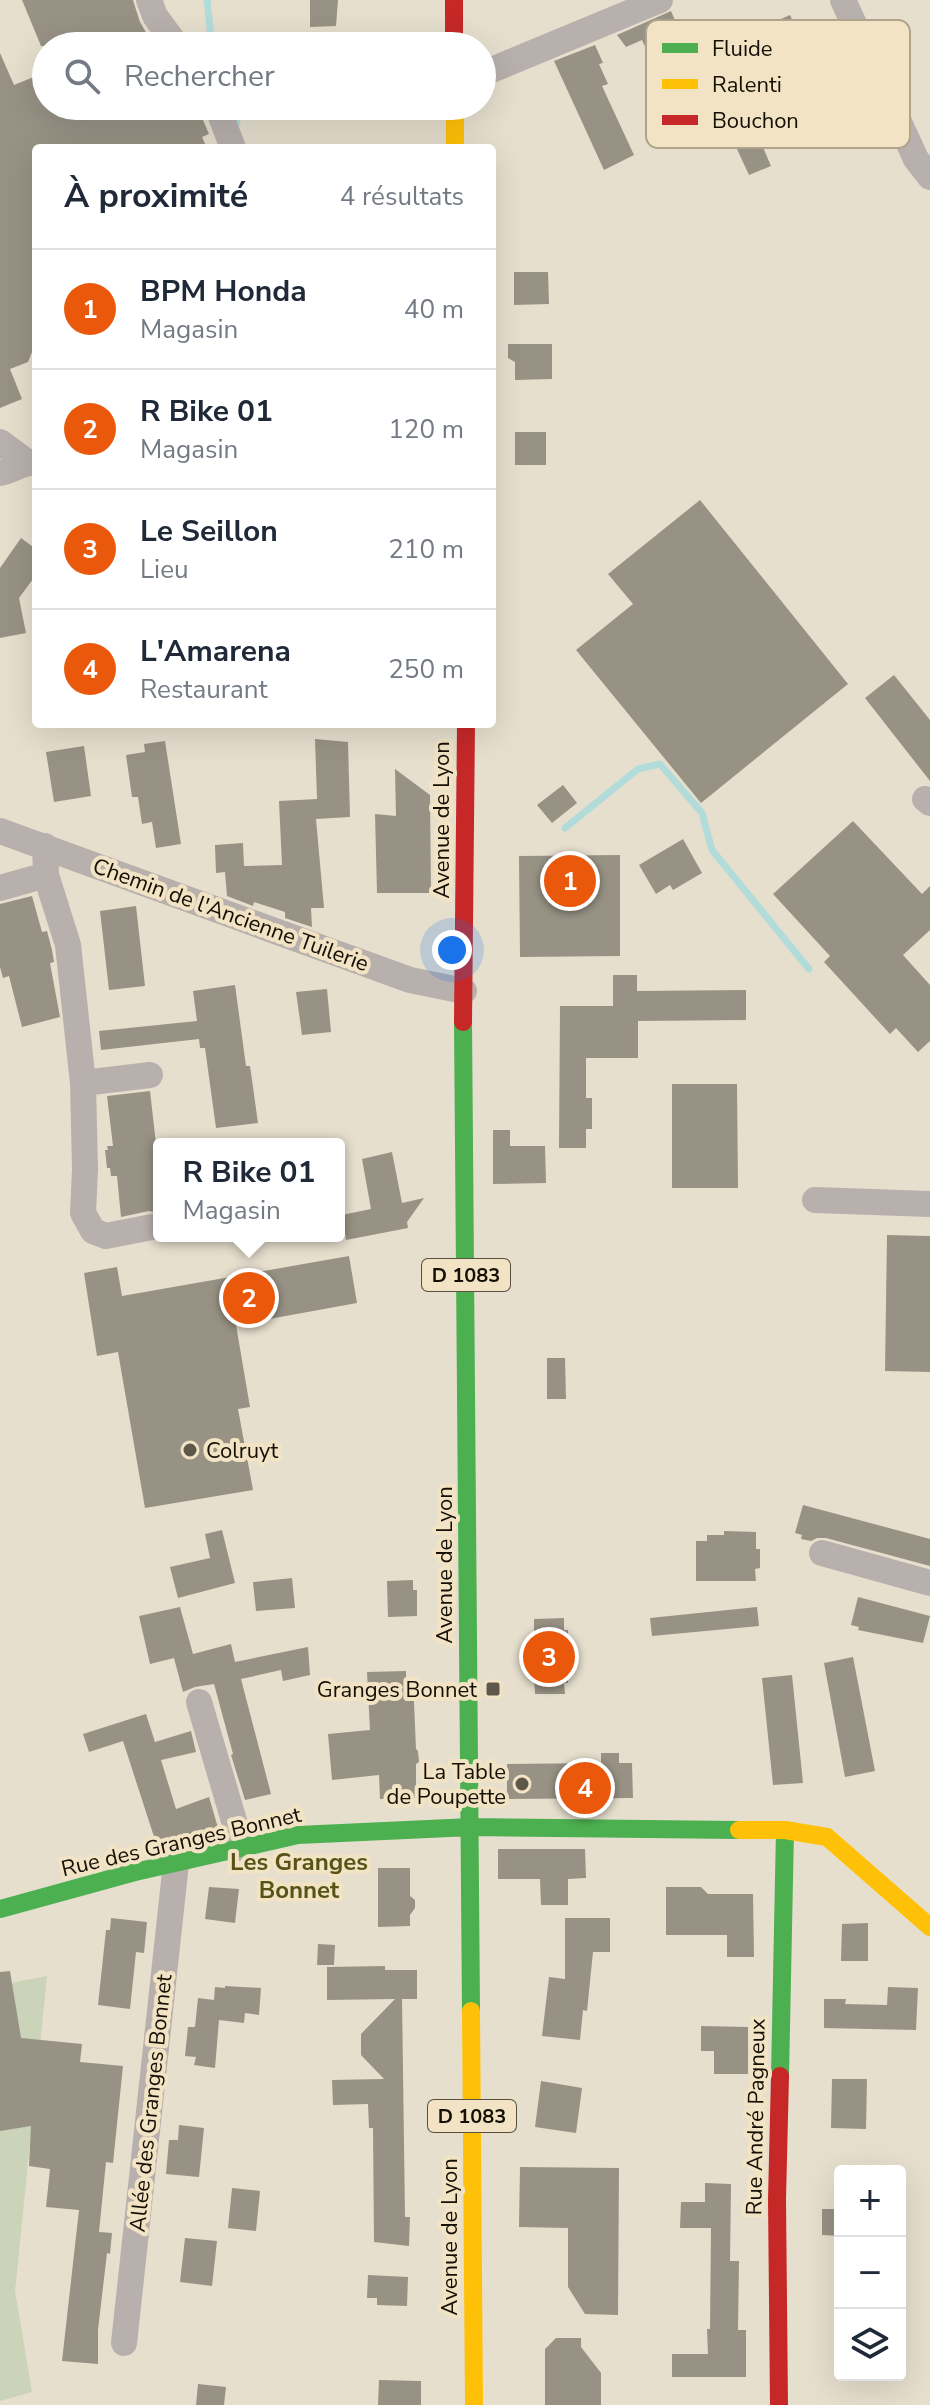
<!DOCTYPE html>
<html lang="fr">
<meta charset="utf-8">
<style>
body{margin:0;font-family:"Nunito Sans",sans-serif;background:#f2f2f3;color:#1f2937}
.controls{position:absolute;right:24px;bottom:24px;display:grid;overflow:hidden;border-radius:8px;box-shadow:0 8px 32px #0002}
.controls button{width:72px;height:72px;display:grid;place-items:center;padding:0;border:0;border-bottom:2px solid #e0e1e3;background:#fff;color:#1f2937;font:40px sans-serif}
.you{position:absolute;left:452px;top:950px;width:28px;height:28px;margin:-20px;border:6px solid #fff;border-radius:50%;background:#1a73e8;box-shadow:0 0 0 12px #1a73e833}
.badge{display:grid;place-items:center;width:52px;height:52px;border-radius:50%;background:#ea580c;color:#fff;font-size:26px;font-weight:700}
.pin{position:absolute;translate:-50% -50%;border:4px solid #fff;box-shadow:0 2px 8px #0006}
.popup{position:absolute;left:153px;top:1138px;width:192px;height:104px;box-sizing:border-box;display:grid;place-content:center;border-radius:8px;background:#fff;filter:drop-shadow(0 2px 6px #0005);font-size:26px;white-space:nowrap;color:#747a83}
.popup b{font-size:30px;color:#1f2937}
.popup::after{content:'';position:absolute;left:50%;top:100%;margin-left:-16px;border:16px solid transparent;border-top-color:#fff}
.list{margin:0;padding:0;list-style:none}
h2{display:flex;justify-content:space-between;align-items:center;height:104px;margin:0;padding:0 32px;font-size:34px}
h2 small{font-size:26px;font-weight:400;color:#747a83}
.list li{display:grid;grid-template-columns:52px 1fr auto;gap:24px;align-items:center;box-sizing:border-box;height:120px;padding:0 32px;border-top:2px solid #e0e1e3}
.list b{display:block;font-size:30px;white-space:nowrap}
.list p{margin:0;font-size:26px;white-space:nowrap;color:#747a83}
.list em{font-size:26px;font-style:normal;color:#747a83}
.icon{flex:none;width:44px;height:44px;fill:none;stroke:currentColor;stroke-width:2;stroke-linecap:round;stroke-linejoin:round}
.map{position:relative;flex:none;width:930px;height:2405px;overflow:hidden}
.search{position:absolute;background:#fff;box-shadow:0 8px 32px #0002;left:32px;top:32px;width:464px;height:88px;display:flex;align-items:center;gap:20px;box-sizing:border-box;padding:0 28px;border-radius:44px;color:#747a83;font-size:30px}
.panel{position:absolute;background:#fff;box-shadow:0 8px 32px #0002;left:32px;top:144px;width:464px;height:584px;border-radius:8px}
.map>svg:first-child{display:block}
.green{fill:#cbd3b9}
.lines{fill:none;stroke-linecap:round;stroke-linejoin:round}
.stream{stroke:#b2dcda;stroke-width:7}
.building{fill:#989285}
.street{stroke:#b8b0ad;stroke-width:26}
.fast{stroke:#4caf50;stroke-width:18}
.slow{stroke:#ffc107;stroke-width:18}
.jam{stroke:#c62828;stroke-width:18}
.poi-dot{fill:#5e584c;stroke:#f1e3c4;stroke-width:3}
.labels{text-anchor:middle;stroke-width:8;stroke-linejoin:round;paint-order:stroke}
.shield{fill:#f1e3c4;stroke:#574f3f;stroke-width:2}
.shield-label{font-size:20px;font-weight:bold;fill:#151006}
.street-label{font-size:22px;fill:#151006;stroke:#f1e3c4}
.poi-label{font-size:22px;fill:#151006;stroke:#f1e3c4;text-anchor:end}
.neighbourhood-label{font-size:24px;font-weight:bold;fill:#575316;stroke:#f1e3c4}
.key{fill:#f1e3c4;stroke:#afa48b;stroke-width:2}
.key-label{font-size:22px;fill:#151006}
</style>
<div class="map">
<svg width="930" height="2405" viewBox="0 0 930 2405">
<rect width="100%" height="100%" fill="#e6dfce"/>
<path class="green" d="M 47,1976 L 15,2291 L 32,2392 L 0,2401 L 0,1985 Z"/>
<g class="lines">
<path class="stream" d="M 207,0 L 212,46
M 231,106 L 237,123
M 565,828 L 638,769 L 660,764 L 702,813 L 712,850 L 809,969"/>
</g>
<path class="building" d="M 22,0 L 133,0 L 140,22 L 154,46 L 41,46 Z
M 310,0 L 338,0 L 336,26 L 310,27 Z
M 671,11 L 677,25 L 663,31 L 678,65 L 658,75 L 642,40 L 626,47 L 617,35 Z
M 790,15 L 814,69 L 827,63 L 835,82 L 794,100 L 763,27 Z
M 595,45 L 603,63 L 599,64 L 608,84 L 602,86 L 634,155 L 604,170 L 554,61 Z
M 0,53 L 14,85 L 46,72 L 46,106 L 197,106 L 209,134 L 202,137 L 207,148 L 36,148 L 36,342 L 28,362 L 10,369 L 22,399 L 0,408 Z
M 749,85 L 769,133 L 759,138 L 771,166 L 749,175 L 736,147 L 740,146 L 719,98 Z
M 514,272 L 548,272 L 549,304 L 514,305 Z
M 508,344 L 552,344 L 552,379 L 515,380 L 515,362 L 508,358 Z
M 515,432 L 546,432 L 546,465 L 515,465 Z
M 700,500 L 848,684 L 701,803 L 576,650 L 633,604 L 608,574 Z
M 21,538 L 36,549 L 36,575 L 19,598 L 26,633 L 0,638 L 0,568 Z
M 894,675 L 930,720 L 930,781 L 865,698 Z
M 315,739 L 348,742 L 350,817 L 316,819 L 324,908 L 311,908 L 312,927 L 285,918 L 285,912 L 254,902 L 253,906 L 227,896 L 225,872 L 216,873 L 215,845 L 243,843 L 244,866 L 282,865 L 279,801 L 317,799 Z
M 165,741 L 181,844 L 156,848 L 152,822 L 142,824 L 138,797 L 132,797 L 126,755 L 145,752 L 144,744 Z
M 84,746 L 91,796 L 54,802 L 46,752 Z
M 395,769 L 430,795 L 431,893 L 377,893 L 375,814 L 396,816 Z
M 563,785 L 577,803 L 552,823 L 537,805 Z
M 853,821 L 922,894 L 930,886 L 930,930 L 903,955 L 930,985 L 930,1041 L 918,1052 L 896,1028 L 890,1034 L 824,962 L 830,956 L 773,894 Z
M 683,839 L 702,873 L 673,890 L 670,885 L 656,894 L 639,865 Z
M 620,855 L 620,956 L 520,957 L 519,856 Z
M 32,896 L 42,932 L 47,931 L 52,950 L 54,962 L 50,963 L 60,1017 L 22,1027 L 9,976 L 3,978 L 0,967 L 0,904 Z
M 136,906 L 145,986 L 109,990 L 100,911 Z
M 613,975 L 637,975 L 637,991 L 746,990 L 746,1020 L 638,1021 L 638,1058 L 586,1058 L 586,1098 L 592,1098 L 592,1129 L 586,1129 L 586,1148 L 559,1148 L 560,1006 L 613,1006 Z
M 235,985 L 246,1066 L 250,1066 L 258,1123 L 216,1128 L 205,1048 L 200,1048 L 199,1039 L 101,1050 L 99,1031 L 197,1021 L 193,991 Z
M 327,989 L 331,1032 L 302,1035 L 296,992 Z
M 672,1084 L 737,1084 L 738,1188 L 672,1188 Z
M 150,1091 L 156,1144 L 159,1144 L 159,1213 L 149,1211 L 121,1217 L 117,1176 L 111,1176 L 110,1168 L 107,1168 L 105,1150 L 108,1150 L 107,1146 L 113,1146 L 107,1096 Z
M 493,1130 L 510,1130 L 510,1146 L 545,1146 L 546,1183 L 493,1184 Z
M 392,1152 L 402,1203 L 424,1198 L 407,1222 L 408,1228 L 346,1240 L 342,1215 L 371,1209 L 362,1159 Z
M 887,1235 L 930,1236 L 930,1372 L 885,1371 Z
M 349,1256 L 357,1303 L 236,1325 L 250,1407 L 238,1409 L 253,1490 L 145,1508 L 118,1352 L 97,1356 L 84,1273 L 117,1267 L 122,1296 Z
M 547,1358 L 565,1358 L 566,1399 L 547,1399 Z
M 803,1505 L 930,1539 L 930,1566 L 826,1538 L 817,1538 L 811,1541 L 801,1539 L 802,1535 L 795,1533 Z
M 222,1530 L 235,1583 L 178,1598 L 170,1567 L 210,1558 L 205,1534 Z
M 724,1531 L 756,1532 L 756,1549 L 760,1549 L 760,1568 L 755,1569 L 756,1581 L 696,1581 L 696,1541 L 707,1541 L 707,1535 L 724,1535 Z
M 292,1578 L 295,1608 L 256,1611 L 253,1582 Z
M 413,1580 L 413,1590 L 417,1590 L 417,1616 L 388,1617 L 387,1581 Z
M 858,1597 L 930,1616 L 923,1643 L 858,1630 L 859,1627 L 851,1625 Z
M 180,1607 L 193,1654 L 231,1644 L 235,1662 L 308,1647 L 310,1675 L 283,1681 L 281,1670 L 241,1679 L 271,1794 L 245,1800 L 231,1755 L 233,1754 L 214,1684 L 195,1687 L 183,1692 L 174,1658 L 150,1664 L 139,1616 Z
M 757,1607 L 759,1626 L 652,1636 L 650,1618 Z
M 564,1618 L 564,1630 L 568,1630 L 568,1683 L 564,1683 L 565,1694 L 535,1694 L 534,1673 L 531,1673 L 530,1641 L 534,1641 L 534,1619 Z
M 853,1657 L 875,1771 L 845,1777 L 824,1663 Z
M 406,1671 L 406,1679 L 413,1679 L 416,1749 L 418,1751 L 419,1762 L 416,1764 L 416,1798 L 380,1799 L 379,1775 L 332,1780 L 328,1734 L 370,1730 L 367,1672 Z
M 792,1675 L 803,1783 L 773,1785 L 762,1678 Z
M 146,1714 L 155,1742 L 191,1731 L 196,1752 L 161,1760 L 176,1809 L 209,1797 L 219,1831 L 157,1846 L 123,1741 L 89,1752 L 83,1734 Z
M 601,1753 L 619,1753 L 619,1763 L 632,1763 L 633,1798 L 507,1799 L 507,1764 L 601,1763 Z
M 498,1849 L 585,1849 L 586,1878 L 568,1879 L 568,1905 L 541,1905 L 540,1879 L 498,1879 Z
M 378,1868 L 410,1868 L 410,1896 L 415,1900 L 415,1908 L 410,1915 L 410,1926 L 378,1927 Z
M 209,1887 L 239,1889 L 235,1923 L 205,1919 Z
M 666,1887 L 701,1887 L 708,1894 L 753,1894 L 754,1957 L 727,1957 L 727,1935 L 666,1935 Z
M 111,1918 L 147,1922 L 144,1953 L 136,1952 L 130,2009 L 98,2005 L 106,1930 L 110,1930 Z
M 565,1918 L 610,1918 L 610,1952 L 593,1952 L 587,2011 L 583,2010 L 580,2040 L 542,2036 L 549,1977 L 565,1979 Z
M 868,1923 L 868,1961 L 841,1961 L 842,1924 Z
M 318,1944 L 335,1945 L 334,1965 L 317,1965 Z
M 385,1966 L 385,1970 L 417,1970 L 417,1999 L 402,1999 L 405,2217 L 410,2217 L 409,2246 L 374,2242 L 373,2128 L 369,2128 L 368,2104 L 333,2105 L 332,2080 L 384,2079 L 361,2055 L 361,2034 L 395,1999 L 327,2000 L 327,1967 Z
M 10,1971 L 21,2038 L 82,2044 L 80,2062 L 123,2066 L 113,2163 L 106,2162 L 99,2232 L 112,2233 L 110,2254 L 107,2253 L 98,2330 L 98,2364 L 62,2361 L 79,2210 L 46,2207 L 50,2169 L 29,2166 L 31,2126 L 0,2131 L 0,1972 Z
M 225,1986 L 261,1988 L 259,2015 L 245,2013 L 244,2023 L 219,2020 L 215,2068 L 194,2065 L 196,2057 L 185,2056 L 188,2027 L 195,2027 L 198,1998 L 214,2000 L 215,1987 L 225,1988 Z
M 888,1987 L 918,1988 L 916,2030 L 824,2028 L 824,1999 L 846,1999 L 845,2004 L 887,2005 Z
M 701,2026 L 748,2027 L 748,2074 L 714,2074 L 714,2051 L 701,2051 Z
M 832,2079 L 867,2079 L 866,2129 L 831,2128 Z
M 541,2081 L 582,2088 L 576,2133 L 535,2127 Z
M 179,2125 L 204,2128 L 199,2177 L 166,2174 L 169,2140 L 178,2140 Z
M 520,2167 L 619,2168 L 618,2315 L 585,2314 L 568,2287 L 568,2228 L 519,2227 Z
M 705,2183 L 731,2184 L 730,2261 L 739,2261 L 738,2330 L 746,2330 L 746,2377 L 672,2377 L 672,2354 L 708,2354 L 707,2329 L 710,2329 L 711,2228 L 680,2228 L 681,2202 L 705,2202 Z
M 232,2188 L 260,2191 L 256,2231 L 228,2228 Z
M 822,2209 L 840,2209 L 840,2236 L 822,2235 Z
M 185,2238 L 217,2241 L 212,2286 L 180,2282 Z
M 368,2275 L 408,2277 L 407,2306 L 377,2305 L 377,2298 L 367,2298 Z
M 556,2338 L 581,2338 L 581,2347 L 601,2373 L 601,2405 L 545,2405 L 545,2349 Z
M 379,2380 L 421,2381 L 421,2405 L 378,2405 Z
M 198,2384 L 226,2387 L 224,2405 L 196,2405 Z"/>
<g class="lines">
<path class="street" d="M 149,0 L 155,16 L 177,46
M 843,0 L 916,159 L 930,177
M 482,74 L 660,0
M 217,106 L 233,148
M 0,442 L 27,462
M 0,473 C 13,471 23,461 36,463
M 925,799 L 930,803
M 0,831 L 410,980 L 464,991
M 45,846 L 46,875 L 68,945 L 83,1083 L 85,1169 L 83,1213 L 93,1231 L 106,1236 L 152,1227
M 0,888 L 46,875
M 83,1083 L 150,1075
M 815,1200 L 930,1204
M 822,1553 L 930,1583
M 199,1702 L 242,1848
M 124,2343 L 176,1863"/>
<path class="fast" d="M 463,1022 L 471,2011
M 0,1909 L 135,1872 L 298,1835 L 471,1827 L 739,1830
M 780,2076 L 785,1830"/>
<path class="slow" d="M 455,106 L 455,148
M 739,1830 L 785,1830 L 827,1837 L 930,1927
M 471,2011 L 474,2405"/>
<path class="jam" d="M 454,0 L 454,46
M 463,1022 L 466,724
M 779,2405 L 777,2199 L 780,2076"/>
</g>
<g class="poi-dot">
<circle cx="190" cy="1450" r="8"/>
<rect x="485" y="1681" width="16" height="16" rx="4"/>
<circle cx="522" cy="1784" r="8"/>
</g>
<g class="labels">
<g class="shield">
<rect x="422" y="1259" width="88" height="32" rx="6"/>
<rect x="428" y="2100" width="88" height="32" rx="6"/>
</g>
<g class="shield-label">
<text x="466" y="1282">D 1083</text>
<text x="472" y="2123">D 1083</text>
</g>
<g class="street-label">
<text transform="translate(441 820) rotate(-90)" y="8">Avenue de Lyon</text>
<text transform="translate(231 914) rotate(20)" y="8">Chemin de l'Ancienne Tuilerie</text>
<text transform="translate(444 1565) rotate(-90)" y="8">Avenue de Lyon</text>
<text transform="translate(181 1841) rotate(-13)" y="8">Rue des Granges Bonnet</text>
<text transform="translate(150 2103) rotate(-84)" y="8">Allée des Granges Bonnet</text>
<text transform="translate(755 2117) rotate(-89)" y="8">Rue André Pagneux</text>
<text transform="translate(449 2237) rotate(-90)" y="8">Avenue de Lyon</text>
</g>
<g class="poi-label">
<text x="206" y="1458" text-anchor="start">Colruyt</text>
<text x="477" y="1697">Granges Bonnet</text>
<text x="506" y="1779">La Table<tspan x="506" dy="25">de Poupette</tspan></text>
</g>
<g class="neighbourhood-label">
<text x="299" y="1870">Les Granges<tspan x="299" dy="28">Bonnet</tspan></text>
</g>
</g>
<rect x="646" y="20" width="264" height="128" rx="12" class="key"/>
<rect x="662" y="43" width="36" height="10" fill="#4caf50"/>
<rect x="662" y="79" width="36" height="10" fill="#ffc107"/>
<rect x="662" y="115" width="36" height="10" fill="#c62828"/>
<g class="key-label">
<text x="712" y="56">Fluide</text>
<text x="712" y="92">Ralenti</text>
<text x="712" y="128">Bouchon</text>
</g>
</svg>
<div class="controls">
<button>+</button>
<button>−</button>
<button><svg class="icon" aria-label="layers" viewBox="0 0 24 24"><path d="M12 4l9 5-9 5-9-5zM3 14l9 5 9-5"/></svg></button>
</div>
<div class="you"></div>
<div class="pin badge" style="left:570px;top:881px">1</div>
<div class="pin badge" style="left:249px;top:1298px">2</div>
<div class="popup"><b>R Bike 01</b>Magasin</div>
<div class="pin badge" style="left:549px;top:1657px">3</div>
<div class="pin badge" style="left:585px;top:1788px">4</div>
<div class="search"><svg class="icon" aria-label="search" viewBox="0 0 24 24"><circle cx="10" cy="10" r="6"/><path d="M15 15l6 6"/></svg>Rechercher</div>
<section class="panel">
<h2>À proximité<small>4 résultats</small></h2>
<ul class="list">
<li><span class="badge">1</span><div><b>BPM Honda</b><p>Magasin</p></div><em>40 m</em></li>
<li><span class="badge">2</span><div><b>R Bike 01</b><p>Magasin</p></div><em>120 m</em></li>
<li><span class="badge">3</span><div><b>Le Seillon</b><p>Lieu</p></div><em>210 m</em></li>
<li><span class="badge">4</span><div><b>L'Amarena</b><p>Restaurant</p></div><em>250 m</em></li>
</ul>
</section>
</div>
